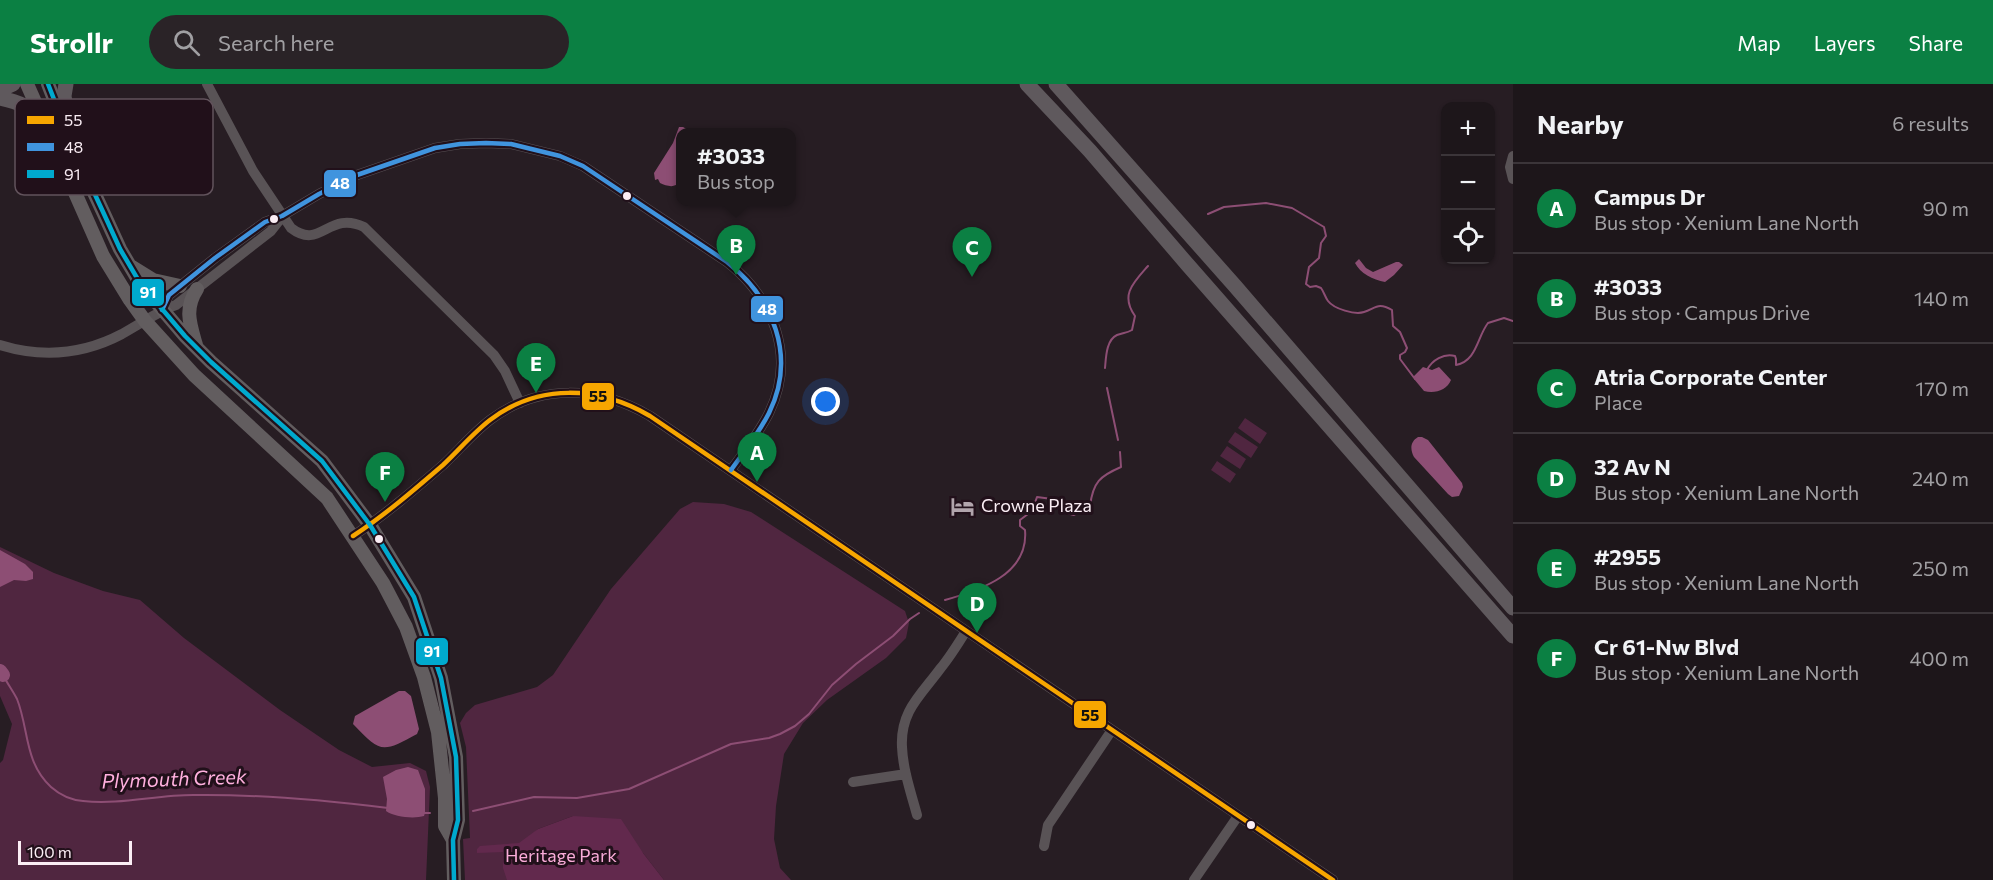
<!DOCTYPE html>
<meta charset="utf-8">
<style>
body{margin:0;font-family:Commissioner,sans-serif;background:#2a2327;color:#f1f3f6}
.controls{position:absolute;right:18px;top:18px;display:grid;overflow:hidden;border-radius:12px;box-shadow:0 2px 4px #0004}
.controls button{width:54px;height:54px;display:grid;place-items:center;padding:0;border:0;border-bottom:2px solid #3b3539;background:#1d161a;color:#f1f3f6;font:30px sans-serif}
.scale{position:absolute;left:18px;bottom:15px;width:114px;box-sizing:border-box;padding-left:6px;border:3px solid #fbeef5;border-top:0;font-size:16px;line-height:21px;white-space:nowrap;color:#fbeef5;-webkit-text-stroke:4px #21101a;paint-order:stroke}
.you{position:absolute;left:826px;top:318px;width:21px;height:21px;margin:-15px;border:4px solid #fff;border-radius:50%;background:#1a73e8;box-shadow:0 0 0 9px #1a73e833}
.badge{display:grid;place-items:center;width:39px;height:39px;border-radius:50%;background:#0b8043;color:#fff;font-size:20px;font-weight:700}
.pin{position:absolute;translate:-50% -50px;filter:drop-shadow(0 2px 3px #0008)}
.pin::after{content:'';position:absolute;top:32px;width:21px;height:18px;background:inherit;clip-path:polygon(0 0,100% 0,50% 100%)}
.popup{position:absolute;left:676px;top:44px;width:120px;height:78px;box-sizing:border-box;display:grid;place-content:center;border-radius:12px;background:#1d161a;filter:drop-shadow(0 2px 4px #0005);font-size:20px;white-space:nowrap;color:#a09fa2}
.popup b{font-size:22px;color:#f1f3f6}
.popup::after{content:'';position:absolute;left:50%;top:100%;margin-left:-12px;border:12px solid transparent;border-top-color:#1d161a}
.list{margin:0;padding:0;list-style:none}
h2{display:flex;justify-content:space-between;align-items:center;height:78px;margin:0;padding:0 24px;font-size:26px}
h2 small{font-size:20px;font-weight:400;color:#a09fa2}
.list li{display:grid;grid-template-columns:39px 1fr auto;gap:18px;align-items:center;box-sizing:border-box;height:90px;padding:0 24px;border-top:2px solid #3b3539}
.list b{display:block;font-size:22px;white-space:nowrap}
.list p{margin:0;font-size:20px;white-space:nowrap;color:#a09fa2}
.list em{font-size:20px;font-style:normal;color:#a09fa2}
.icon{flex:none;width:33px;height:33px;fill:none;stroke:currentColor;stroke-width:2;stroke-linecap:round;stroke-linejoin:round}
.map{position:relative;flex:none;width:1513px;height:796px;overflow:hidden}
header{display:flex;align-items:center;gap:36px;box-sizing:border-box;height:84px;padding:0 30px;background:#0b8043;color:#fff}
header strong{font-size:28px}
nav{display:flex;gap:33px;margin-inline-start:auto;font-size:21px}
.search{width:420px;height:54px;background:#2a2327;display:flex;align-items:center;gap:15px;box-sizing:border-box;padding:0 21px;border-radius:33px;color:#a09fa2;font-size:22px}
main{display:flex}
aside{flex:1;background:#1d161a}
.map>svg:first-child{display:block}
.green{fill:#502640}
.forest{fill:#62294d}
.water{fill:#8d4e74}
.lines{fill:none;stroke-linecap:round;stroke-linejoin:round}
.stream{stroke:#8d4e74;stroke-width:2}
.river{stroke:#8d4e74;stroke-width:14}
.minor{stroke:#595356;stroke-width:10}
.major{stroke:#625d5f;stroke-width:14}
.highway{stroke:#5f595d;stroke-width:15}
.bus-1-casing{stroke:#21101a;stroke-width:9}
.bus-2-casing{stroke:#21101a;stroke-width:9}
.bus-3-casing{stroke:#21101a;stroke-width:9}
.bus-1{stroke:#f7a600;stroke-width:4.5}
.bus-2{stroke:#4094de;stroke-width:4.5}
.bus-3{stroke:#00a9ce;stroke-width:4.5}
.bus-dot{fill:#fbeef5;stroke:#21101a;stroke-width:2}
.labels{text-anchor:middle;stroke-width:6;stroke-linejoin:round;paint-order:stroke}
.poi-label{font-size:18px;fill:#fbeef5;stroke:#21101a;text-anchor:start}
.park-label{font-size:18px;fill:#faacd9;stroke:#21101a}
.water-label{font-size:20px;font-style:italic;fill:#ffb0de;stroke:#21101a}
.key{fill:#21101a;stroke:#62535c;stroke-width:1.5}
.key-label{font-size:16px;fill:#fbeef5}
.line-badge{stroke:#21101a;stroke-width:2}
.badge-label{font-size:16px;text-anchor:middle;font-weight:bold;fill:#fff}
.pale-badge-label{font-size:16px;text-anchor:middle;font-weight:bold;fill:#111}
</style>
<header>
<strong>Strollr</strong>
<div class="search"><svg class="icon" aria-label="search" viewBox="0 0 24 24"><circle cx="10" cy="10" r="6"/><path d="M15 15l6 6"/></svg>Search here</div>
<nav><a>Map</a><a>Layers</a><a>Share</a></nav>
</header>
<main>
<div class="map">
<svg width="1513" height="796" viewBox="0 0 1513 796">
<rect width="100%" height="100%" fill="#271d23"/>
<path class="green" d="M 1245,334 L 1267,349 L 1260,360 L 1238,344 Z
M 1235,348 L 1258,363 L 1251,374 L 1228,358 Z
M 1227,362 L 1246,375 L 1240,385 L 1220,372 Z
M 1217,377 L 1236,390 L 1230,399 L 1211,386 Z
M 693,418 L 724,420 L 751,428 L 905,527 L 909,539 L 906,554 L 886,574 L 827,616 L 803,639 L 784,670 L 776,722 L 774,755 L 780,784 L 791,796 L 664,796 L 643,769 L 573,732 L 538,745 L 534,749 L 659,796 L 465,796 L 463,755 L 470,754 L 466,663 L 460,639 L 466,629 L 475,621 L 537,603 L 553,591 L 611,505 L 680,425 Z
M 0,463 L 54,489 L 103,507 L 140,516 L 184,554 L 280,626 L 339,666 L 372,683 L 410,679 L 426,687 L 430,703 L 426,796 L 0,796 L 0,679 L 3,676 L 12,640 L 0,612 Z"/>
<path class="forest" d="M 573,732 L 621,735 L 643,769 L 664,796 L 507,796 L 503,784 L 503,768 L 477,769 L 477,765 L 480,762 L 519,759 L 538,745 Z"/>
<path class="water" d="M 679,43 L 683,43 L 692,48 L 680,48 L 680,97 C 675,105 667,102 660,99 L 658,95 L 655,96 L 654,89 L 673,59 Z
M 1359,175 L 1366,184 L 1373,188 L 1396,178 L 1399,178 L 1403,181 L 1394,191 L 1385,198 C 1373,196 1360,189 1355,179 Z
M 1423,283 L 1432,286 L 1439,283 L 1451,296 C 1447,306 1435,310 1424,307 L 1414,295 L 1414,292 Z
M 1418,353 L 1422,353 L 1428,356 L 1462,399 L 1463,403 L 1459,412 L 1452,413 L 1448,410 L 1414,373 C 1410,365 1410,358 1418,353 Z
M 0,466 L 25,480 L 33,488 L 33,495 L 26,497 L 14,496 L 0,503 Z
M 399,607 L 405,607 L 411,612 L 419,645 L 417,650 C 381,670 380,668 353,640 L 355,632 Z
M 408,683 L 418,686 L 425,705 L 425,729 L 424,732 C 414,735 394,733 386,727 L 387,715 L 383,693 L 396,686 Z"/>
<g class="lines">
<path class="stream" d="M 1208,130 L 1224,123 L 1266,119 L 1292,124 L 1324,143 L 1326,152 L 1321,159 L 1319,174 L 1309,183 L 1306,200 L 1310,203 L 1316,202 L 1321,204 C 1324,208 1325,213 1328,217 C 1334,225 1355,231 1364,228 C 1376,224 1378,218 1392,226 L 1393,242 L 1400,248 L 1407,264 L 1405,268 L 1400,271 L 1400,275 L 1415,295
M 1105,284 C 1106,274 1106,256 1117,251 C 1122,249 1127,249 1132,246 L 1135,232 C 1120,211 1133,199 1148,182
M 1427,286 C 1432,276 1444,269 1455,272 L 1456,275 L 1456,281 C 1477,277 1477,253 1488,239 L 1504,234 L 1513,237
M 1107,304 L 1118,356
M 945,516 C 981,506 1029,490 1025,446 L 1020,442 L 1020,436 L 1032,427 L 1037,413 L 1052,415 L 1063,428 L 1074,431 L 1090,422 C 1093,398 1100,392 1121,383 L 1120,368
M 3,591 C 7,599 13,607 17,615 C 29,645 24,678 51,703 C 60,711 71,716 83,717 C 120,721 156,711 193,711 C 258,710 323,716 388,724
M 473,727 L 534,713 L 577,714 L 629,705 L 731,660 L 769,654 L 780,650 L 795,642 L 809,630 L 832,601 L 856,580 L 893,552 L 910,535 L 919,529
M 423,729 L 430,729"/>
<path class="river" d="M 0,587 L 3,591"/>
<path class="minor" d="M 207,0 L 253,87 L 291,144 C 321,167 328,126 364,143 L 494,271 L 505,287 L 520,319
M 1513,72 L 1510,83 L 1513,95
M 162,226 L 169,211 L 215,174 L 265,138 L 282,132 L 319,110 L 357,91 L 435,64 L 460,60 L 486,59 L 511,60 L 560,72 L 583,82 L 727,178 C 773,214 797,272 769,329 C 759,349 744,368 731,386
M 0,261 C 42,274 84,270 122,250 C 140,240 157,228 176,221 L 271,147 L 282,133
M 353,452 C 385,431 414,406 443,381 C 459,366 473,349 490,336 C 539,299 598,302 650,332 L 1333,796
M 853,698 L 906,690
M 917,731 C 911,709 903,686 902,663 C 900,627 921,611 940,585 C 950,573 958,560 966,547
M 1044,762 L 1048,741 L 1112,646
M 1194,796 L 1238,732"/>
<path class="major" d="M 27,0 L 103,172 L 130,216 L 145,237 L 194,291 L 327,414 L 383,499 L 406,543 L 424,593 L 438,648 L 445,714 L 445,742 L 453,756
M 48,0 L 72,61 L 104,130 L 120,165 L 140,199 L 185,252 L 211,278 L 322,377 L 370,441 L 414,513 L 441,594 L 456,673 L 458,736 L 453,756 L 454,796
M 132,183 L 153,196 L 180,202
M 196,261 C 190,240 184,225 197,205"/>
<path class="highway" d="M 66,0 L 64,12 L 72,61
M 1027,0 L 1090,67 L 1187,180 L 1513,552
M 1056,0 L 1235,202 L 1513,524
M 0,6 L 13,0
M 0,14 C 21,18 28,23 43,37"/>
<defs>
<path id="bus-1" d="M 353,452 C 385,431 414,406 443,381 C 459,366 473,349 490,336 C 539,299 598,302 650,332 L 1333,796"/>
<path id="bus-2" d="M 162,226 L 169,211 L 215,174 L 265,138 L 282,132 L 319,110 L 357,91 L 435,64 L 460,60 L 486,59 L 511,60 L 560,72 L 583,82 L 727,178 C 773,214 797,272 769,329 C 759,349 744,368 731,386"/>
<path id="bus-3" d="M 48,0 L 72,61 L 104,130 L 120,165 L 140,199 L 185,252 L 211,278 L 322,377 L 370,441 L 414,513 L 441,594 L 456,673 L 458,736 L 453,756 L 454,796"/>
</defs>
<use href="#bus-1" class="bus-1-casing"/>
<use href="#bus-2" class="bus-2-casing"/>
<use href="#bus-3" class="bus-3-casing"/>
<use href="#bus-1" class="bus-1"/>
<use href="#bus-2" class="bus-2"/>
<use href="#bus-3" class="bus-3"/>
</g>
<defs>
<symbol id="hotel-bare" viewBox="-9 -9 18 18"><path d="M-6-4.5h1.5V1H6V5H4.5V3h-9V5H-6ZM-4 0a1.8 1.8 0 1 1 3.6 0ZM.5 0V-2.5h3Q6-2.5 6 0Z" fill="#b1a5ac" stroke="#21101a" stroke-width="2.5" paint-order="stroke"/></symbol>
</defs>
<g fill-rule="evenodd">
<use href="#hotel-bare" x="946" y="406" width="33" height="33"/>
</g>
<g class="bus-dot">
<circle cx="627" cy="112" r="5"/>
<circle cx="274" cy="135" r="5"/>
<circle cx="379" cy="455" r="5"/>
<circle cx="1251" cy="741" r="5"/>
</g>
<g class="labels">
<g class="poi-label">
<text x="981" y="428">Crowne Plaza</text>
</g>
<g class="park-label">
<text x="561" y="778">Heritage Park</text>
</g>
<g class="water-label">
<text transform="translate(174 695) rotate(-2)" y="7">Plymouth Creek</text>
</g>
</g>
<rect x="15" y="15" width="198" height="96" rx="9" class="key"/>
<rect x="27" y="32" width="27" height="8" fill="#f7a600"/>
<rect x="27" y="59" width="27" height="8" fill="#4094de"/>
<rect x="27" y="86" width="27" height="8" fill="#00a9ce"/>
<g class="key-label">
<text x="64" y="42">55</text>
<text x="64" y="69">48</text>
<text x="64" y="96">91</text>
</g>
<g class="line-badge">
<rect x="323" y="85" width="34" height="29" rx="6" fill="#4094de"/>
<rect x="131" y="194" width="34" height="29" rx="6" fill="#00a9ce"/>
<rect x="750" y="211" width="34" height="28" rx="6" fill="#4094de"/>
<rect x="581" y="298" width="34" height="29" rx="6" fill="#f7a600"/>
<rect x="415" y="553" width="34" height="29" rx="6" fill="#00a9ce"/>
<rect x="1073" y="616" width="34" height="29" rx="6" fill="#f7a600"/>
</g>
<g class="badge-label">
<text x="340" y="105">48</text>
<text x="148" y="214">91</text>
<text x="767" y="231">48</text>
<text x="432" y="573">91</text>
</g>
<g class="pale-badge-label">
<text x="598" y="318">55</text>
<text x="1090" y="637">55</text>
</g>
</svg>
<div class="controls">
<button>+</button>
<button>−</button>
<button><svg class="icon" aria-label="locate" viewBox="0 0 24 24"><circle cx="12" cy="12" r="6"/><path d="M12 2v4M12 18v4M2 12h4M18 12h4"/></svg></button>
</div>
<div class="scale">100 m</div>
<div class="you"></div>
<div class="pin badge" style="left:757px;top:398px">A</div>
<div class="pin badge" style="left:736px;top:191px">B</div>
<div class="popup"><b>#3033</b>Bus stop</div>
<div class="pin badge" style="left:972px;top:193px">C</div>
<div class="pin badge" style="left:977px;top:549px">D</div>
<div class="pin badge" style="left:536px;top:309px">E</div>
<div class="pin badge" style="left:385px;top:418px">F</div>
</div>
<aside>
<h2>Nearby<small>6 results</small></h2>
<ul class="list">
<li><span class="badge">A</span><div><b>Campus Dr</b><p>Bus stop · Xenium Lane North</p></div><em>90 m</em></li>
<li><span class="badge">B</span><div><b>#3033</b><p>Bus stop · Campus Drive</p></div><em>140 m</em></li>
<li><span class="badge">C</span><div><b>Atria Corporate Center</b><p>Place</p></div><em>170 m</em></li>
<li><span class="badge">D</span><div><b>32 Av N</b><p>Bus stop · Xenium Lane North</p></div><em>240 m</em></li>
<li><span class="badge">E</span><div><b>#2955</b><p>Bus stop · Xenium Lane North</p></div><em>250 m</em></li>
<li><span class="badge">F</span><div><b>Cr 61-Nw Blvd</b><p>Bus stop · Xenium Lane North</p></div><em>400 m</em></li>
</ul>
</aside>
</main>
